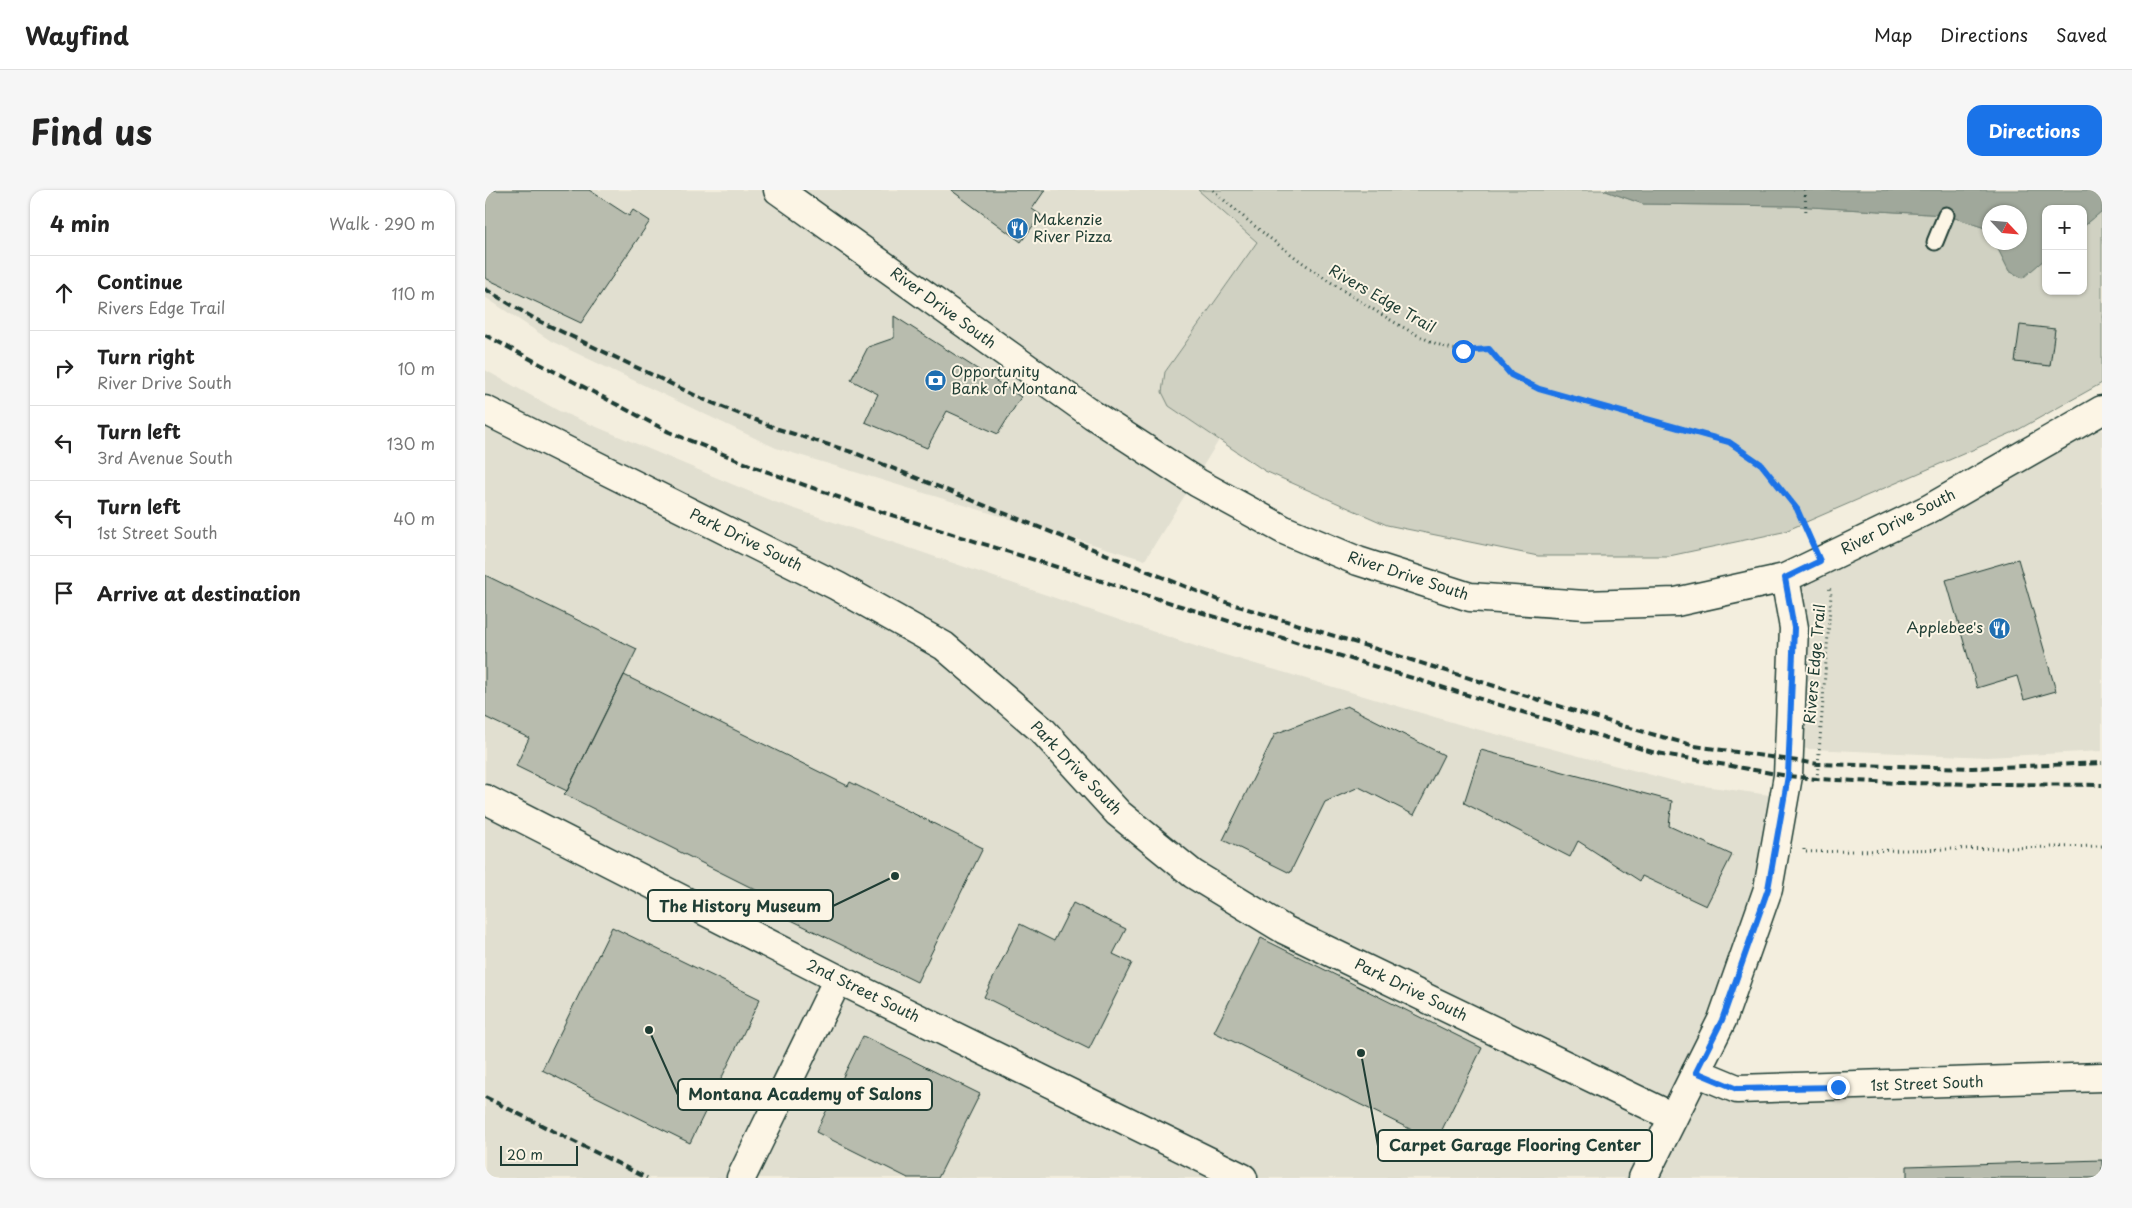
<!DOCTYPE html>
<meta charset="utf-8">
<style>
body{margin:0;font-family:"Playpen Sans",sans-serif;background:#f6f6f6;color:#222}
.controls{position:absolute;right:15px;top:15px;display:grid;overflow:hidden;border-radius:10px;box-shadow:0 1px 4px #0004}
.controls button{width:45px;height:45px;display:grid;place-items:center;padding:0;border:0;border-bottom:1px solid #e0e0e0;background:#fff;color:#222;font:25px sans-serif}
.compass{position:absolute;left:1497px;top:15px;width:45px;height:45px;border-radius:50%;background:#fff;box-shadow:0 1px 4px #0004;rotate:116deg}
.scale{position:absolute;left:15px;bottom:12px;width:78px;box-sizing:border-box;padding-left:5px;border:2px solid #1f3d34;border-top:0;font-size:14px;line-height:18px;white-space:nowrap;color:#1f3d34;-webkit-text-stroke:4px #fcf5e5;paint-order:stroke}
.stop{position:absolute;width:15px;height:15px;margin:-11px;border:4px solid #1a73e8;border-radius:50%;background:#fff}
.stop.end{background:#1a73e8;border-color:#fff;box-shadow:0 1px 5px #0008}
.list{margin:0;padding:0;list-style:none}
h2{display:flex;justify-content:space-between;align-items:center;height:65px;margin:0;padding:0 20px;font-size:21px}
h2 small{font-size:16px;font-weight:400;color:#767676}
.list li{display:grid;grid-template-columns:32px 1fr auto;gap:15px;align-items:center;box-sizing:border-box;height:75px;padding:0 20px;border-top:1px solid #e0e0e0}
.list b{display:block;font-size:19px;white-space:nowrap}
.list p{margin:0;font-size:16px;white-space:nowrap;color:#767676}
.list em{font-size:16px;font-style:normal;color:#767676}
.icon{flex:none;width:28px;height:28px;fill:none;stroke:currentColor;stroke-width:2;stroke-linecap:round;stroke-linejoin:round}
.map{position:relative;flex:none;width:1617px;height:988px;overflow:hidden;border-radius:15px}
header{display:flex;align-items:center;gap:30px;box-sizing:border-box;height:70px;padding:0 25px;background:#fff;border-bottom:1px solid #e0e0e0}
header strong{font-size:24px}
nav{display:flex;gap:28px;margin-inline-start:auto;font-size:18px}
.intro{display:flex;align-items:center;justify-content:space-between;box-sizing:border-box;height:120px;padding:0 30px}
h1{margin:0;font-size:35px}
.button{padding:12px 22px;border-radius:15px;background:#1a73e8;color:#fff;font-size:18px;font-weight:700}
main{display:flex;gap:30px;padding:0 30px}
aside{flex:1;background:#fff;border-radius:15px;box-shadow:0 1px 4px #0004}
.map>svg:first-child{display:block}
.built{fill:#e1dfd0}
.green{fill:#d0d1c2;stroke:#78877b}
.water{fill:#a0a89b;stroke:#6c7d72}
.building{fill:#b8bcae;stroke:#1f3d34}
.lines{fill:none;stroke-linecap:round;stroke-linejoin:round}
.lane-casing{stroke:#1f3d34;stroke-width:19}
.street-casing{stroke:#1f3d34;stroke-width:31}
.secondary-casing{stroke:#1f3d34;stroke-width:31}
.path{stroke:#1f3d34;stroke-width:3;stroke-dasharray:1 4;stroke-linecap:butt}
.lane{stroke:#fcf5e5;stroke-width:15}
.street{stroke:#fcf5e5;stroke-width:28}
.secondary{stroke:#fcf5e5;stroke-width:28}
.rail{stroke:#1f3d34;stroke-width:4;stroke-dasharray:8 4;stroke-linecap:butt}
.route{stroke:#1a73e8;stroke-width:6}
.labels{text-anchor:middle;stroke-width:4;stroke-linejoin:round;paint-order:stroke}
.poi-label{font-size:15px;fill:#1f3d34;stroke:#fcf5e5;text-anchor:start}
.street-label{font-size:15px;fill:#1f3d34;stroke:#fcf5e5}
.leader{fill:none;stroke:#1f3d34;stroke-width:2}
.callout-dot{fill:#1f3d34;stroke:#fcf5e5;stroke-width:2}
.callout{fill:#fcf5e5;stroke:#1f3d34;stroke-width:2}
.callout-label{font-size:16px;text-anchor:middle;font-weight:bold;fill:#1f3d34}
</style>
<header>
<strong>Wayfind</strong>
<nav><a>Map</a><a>Directions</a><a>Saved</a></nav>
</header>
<div class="intro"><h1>Find us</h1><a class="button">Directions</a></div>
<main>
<aside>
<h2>4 min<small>Walk · 290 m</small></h2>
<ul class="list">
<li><svg class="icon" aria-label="ahead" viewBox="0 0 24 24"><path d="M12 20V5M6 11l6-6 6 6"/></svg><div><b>Continue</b><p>Rivers Edge Trail</p></div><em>110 m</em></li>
<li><svg class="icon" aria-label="right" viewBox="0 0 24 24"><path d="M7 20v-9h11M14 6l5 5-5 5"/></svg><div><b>Turn right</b><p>River Drive South</p></div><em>10 m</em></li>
<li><svg class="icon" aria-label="left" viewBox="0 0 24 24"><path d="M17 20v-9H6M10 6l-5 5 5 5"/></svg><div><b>Turn left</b><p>3rd Avenue South</p></div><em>130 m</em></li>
<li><svg class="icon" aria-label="left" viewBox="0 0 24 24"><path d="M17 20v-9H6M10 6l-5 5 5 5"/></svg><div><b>Turn left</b><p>1st Street South</p></div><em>40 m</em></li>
<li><svg class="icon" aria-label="arrive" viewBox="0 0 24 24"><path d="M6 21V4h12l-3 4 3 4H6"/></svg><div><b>Arrive at destination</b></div></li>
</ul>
</aside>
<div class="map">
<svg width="1617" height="988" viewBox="0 0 1617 988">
<rect width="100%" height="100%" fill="#f3eede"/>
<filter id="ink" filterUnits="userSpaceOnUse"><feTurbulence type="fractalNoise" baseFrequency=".02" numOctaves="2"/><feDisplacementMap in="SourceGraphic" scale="10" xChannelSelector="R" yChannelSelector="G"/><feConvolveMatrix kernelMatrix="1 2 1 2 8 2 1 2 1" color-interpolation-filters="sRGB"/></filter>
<g filter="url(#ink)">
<path class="built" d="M 0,0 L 713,0 L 772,52 L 680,182 L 684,216 L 734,250 L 660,370 L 291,258 L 66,151 L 0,107 Z
M 0,180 L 74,221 L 287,311 L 713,457 L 980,536 L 1197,593 L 1299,607 L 1211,882 L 1252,899 L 1617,888 L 1617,988 L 0,988 Z
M 1617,220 L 1617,561 L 1502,567 L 1304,558 L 1300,388 Z"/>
<path class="green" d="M 713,0 L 1118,0 L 1158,14 L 1309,16 L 1461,25 L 1503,39 L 1504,52 L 1510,53 L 1524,81 L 1537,88 L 1561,68 L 1561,101 L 1598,101 L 1598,37 L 1617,21 L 1617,193 L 1531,241 L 1298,342 L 1184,366 L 1053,366 L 902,335 L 780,281 L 684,216 L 677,202 L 680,182 L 772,52 Z"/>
<path class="water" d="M 1118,0 L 1617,0 L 1617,21 L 1598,37 L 1598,19 L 1561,19 L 1561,68 L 1538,88 L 1524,81 L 1510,53 L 1534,52 L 1534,22 L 1504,22 L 1504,41 L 1503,39 L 1461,25 L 1309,16 L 1158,14 Z"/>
<path class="building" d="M 0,0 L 104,0 L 144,26 L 148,20 L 165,31 L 96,133 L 0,88 Z
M 466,0 L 560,0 L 547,19 L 556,25 L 536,52 Z
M 409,126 L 536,207 L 513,244 L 462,221 L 442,258 L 380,232 L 393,204 L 366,190 L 383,157 L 409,148 Z
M 1535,135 L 1570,139 L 1565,176 L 1530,172 Z
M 1533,369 L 1571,501 L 1539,510 L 1532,486 L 1492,498 L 1461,390 Z
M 0,385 L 152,459 L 82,601 L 31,576 L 44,548 L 0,527 Z
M 139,485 L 363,596 L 365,592 L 498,658 L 432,792 L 298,726 L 303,716 L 79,604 L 82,601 Z
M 862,516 L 959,565 L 929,625 L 874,597 L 840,612 L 805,683 L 738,650 L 790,544 Z
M 996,560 L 1187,611 L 1184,636 L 1247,665 L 1221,716 L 1157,686 L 1155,691 L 1093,651 L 1085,667 L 979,613 Z
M 588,713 L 641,739 L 628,764 L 647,773 L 604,859 L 499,807 L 535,734 L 569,751 Z
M 127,737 L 275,809 L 205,953 L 57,880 Z
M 776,748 L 997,858 L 951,952 L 729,842 Z
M 378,846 L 495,904 L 453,988 L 423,988 L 331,942 Z
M 1617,970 L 1617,988 L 1422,988 L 1422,976 Z"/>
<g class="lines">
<defs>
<path id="lane" d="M 1450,52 L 1461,25"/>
<path id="street" d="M 0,220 L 352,396 L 459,456 L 558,541 L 633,623 L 708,684 L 800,740 L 1188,927
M 1211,882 L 1252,899 L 1617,887
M 256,988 L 353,789"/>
<path id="secondary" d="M 293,0 L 608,225 L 713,293 L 799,340 L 873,371 L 985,407 L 1100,415 L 1191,412 L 1300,388 L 1444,319 L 1617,220
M 0,609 L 353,789 L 758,988
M 1158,988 L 1237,830 L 1283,699 L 1303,586 L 1309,438 L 1300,388"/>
</defs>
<use href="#lane" class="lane-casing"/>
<use href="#street" class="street-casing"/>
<use href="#secondary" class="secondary-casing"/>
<path class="path" d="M 728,0 C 779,47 835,87 894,123 C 919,138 949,157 978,161 C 986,162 996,159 1004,159 L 1026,185 L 1054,199 L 1244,252 L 1276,274 L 1312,319 L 1324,346
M 1320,0 L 1321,25
M 1332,589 L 1346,405 L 1344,396
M 1319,659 L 1319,662 L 1617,656"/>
<use href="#lane" class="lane"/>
<use href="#street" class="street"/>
<use href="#secondary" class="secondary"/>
<path class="rail" d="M 0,99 L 50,129 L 220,210 L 293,239 L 370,263 L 734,410 L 1138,536 L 1210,556 L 1333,574 L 1487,578 L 1617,573
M 0,145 L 184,242 L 272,278 L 378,316 L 788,445 L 1167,562 L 1303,586 L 1332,589 L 1411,593 L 1617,595
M 0,907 L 162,988"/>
</g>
</g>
<g class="lines" filter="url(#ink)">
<path class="route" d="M 978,161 L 1004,159 L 1026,185 L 1054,199 L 1244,252 L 1276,274 L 1312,319 L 1335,371 L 1300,388 L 1309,438 L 1303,586 L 1283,699 L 1237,830 L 1211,882 L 1252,899 L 1353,897"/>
</g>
<defs>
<symbol id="restaurant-disc" viewBox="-11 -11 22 22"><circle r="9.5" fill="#1f6fb2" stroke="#fcf5e5"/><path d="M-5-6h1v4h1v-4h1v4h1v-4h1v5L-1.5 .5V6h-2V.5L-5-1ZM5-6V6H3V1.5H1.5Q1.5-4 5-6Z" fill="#fff"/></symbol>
<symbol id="bank-disc" viewBox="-11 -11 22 22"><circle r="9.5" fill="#1f6fb2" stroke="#fcf5e5"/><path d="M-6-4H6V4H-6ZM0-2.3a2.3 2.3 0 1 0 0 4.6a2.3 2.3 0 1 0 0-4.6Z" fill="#fff"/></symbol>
</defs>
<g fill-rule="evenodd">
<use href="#restaurant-disc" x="520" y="26" width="25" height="25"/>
<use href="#bank-disc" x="438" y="178" width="25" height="25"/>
<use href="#restaurant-disc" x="1502" y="426" width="25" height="25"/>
</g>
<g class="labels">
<g class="poi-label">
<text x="548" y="35">Makenzie<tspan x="548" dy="17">River Pizza</tspan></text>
<text x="466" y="187">Opportunity<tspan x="466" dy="17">Bank of Montana</tspan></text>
<text x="1498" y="443" text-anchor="end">Applebee's</text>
</g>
<g class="street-label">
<text transform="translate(897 109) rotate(30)" y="5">Rivers Edge Trail</text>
<text transform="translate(458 118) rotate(36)" y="5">River Drive South</text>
<text transform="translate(1413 332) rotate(-27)" y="5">River Drive South</text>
<text transform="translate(261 350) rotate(26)" y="5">Park Drive South</text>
<text transform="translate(923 386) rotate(18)" y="5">River Drive South</text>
<text transform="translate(1330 474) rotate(-85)" y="5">Rivers Edge Trail</text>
<text transform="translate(591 578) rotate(46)" y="5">Park Drive South</text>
<text transform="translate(926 800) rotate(26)" y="5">Park Drive South</text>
<text transform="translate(378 801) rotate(26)" y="5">2nd Street South</text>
<text transform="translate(1442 894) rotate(-2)" y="5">1st Street South</text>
</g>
</g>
<path class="leader" d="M410 686L348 716M164 840L193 905M876 863L893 956"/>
<g class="callout-dot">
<circle cx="410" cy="686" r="5"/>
<circle cx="164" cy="840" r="5"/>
<circle cx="876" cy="863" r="5"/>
</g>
<g class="callout">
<rect x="163" y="700" width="185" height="31" rx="5"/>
<rect x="193" y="889" width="254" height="31" rx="5"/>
<rect x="893" y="940" width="274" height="31" rx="5"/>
</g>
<g class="callout-label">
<text x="255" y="722">The History Museum</text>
<text x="320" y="910">Montana Academy of Salons</text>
<text x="1030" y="961">Carpet Garage Flooring Center</text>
</g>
</svg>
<div class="controls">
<button>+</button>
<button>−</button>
</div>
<svg class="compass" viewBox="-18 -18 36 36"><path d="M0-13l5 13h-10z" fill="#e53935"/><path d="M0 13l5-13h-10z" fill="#767676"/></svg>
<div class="scale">20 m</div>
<div class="stop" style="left:978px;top:161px"></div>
<div class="stop end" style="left:1353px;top:897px"></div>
</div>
</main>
